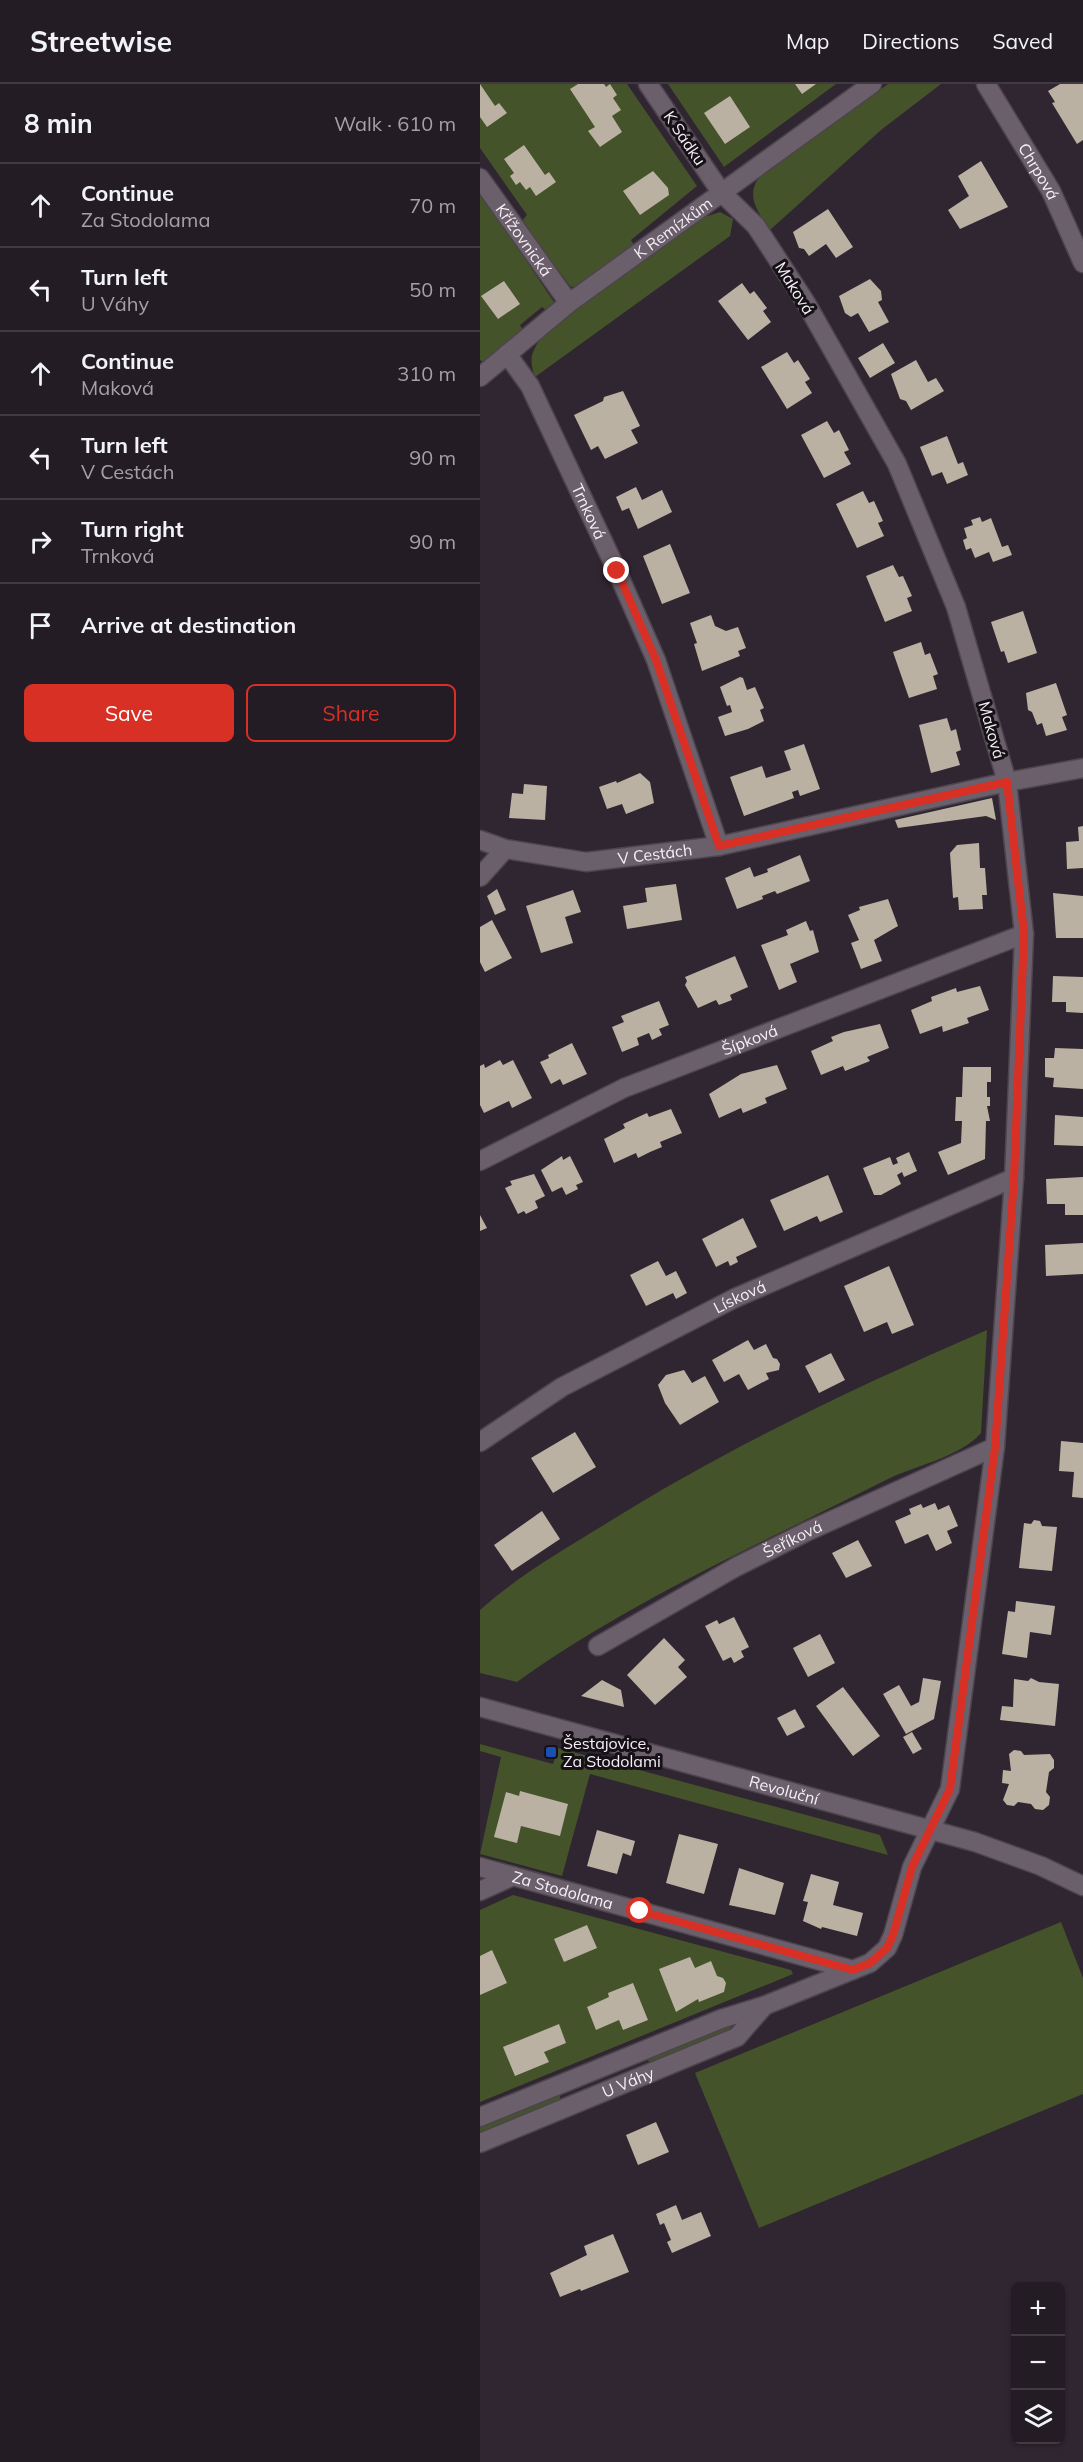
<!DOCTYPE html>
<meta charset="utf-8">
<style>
body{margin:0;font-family:Mulish,sans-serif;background:#302932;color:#f1f3f6}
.controls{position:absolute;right:18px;bottom:18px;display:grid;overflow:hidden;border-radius:9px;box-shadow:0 2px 4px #0004}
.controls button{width:54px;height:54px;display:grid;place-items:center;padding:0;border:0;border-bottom:2px solid #413a42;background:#241c25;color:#f1f3f6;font:30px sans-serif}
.stop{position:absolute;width:18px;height:18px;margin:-14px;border:4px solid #d93025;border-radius:50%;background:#fff}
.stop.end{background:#d93025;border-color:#fff;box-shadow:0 2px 6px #0008}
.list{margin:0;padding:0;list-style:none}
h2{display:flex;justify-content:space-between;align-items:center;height:78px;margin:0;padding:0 24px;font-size:26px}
h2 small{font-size:20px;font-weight:400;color:#a3a1a7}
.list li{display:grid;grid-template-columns:39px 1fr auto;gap:18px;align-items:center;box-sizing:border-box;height:84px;padding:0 24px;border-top:2px solid #413a42}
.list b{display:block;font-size:22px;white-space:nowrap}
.list p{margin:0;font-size:20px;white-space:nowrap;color:#a3a1a7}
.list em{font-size:20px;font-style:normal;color:#a3a1a7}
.actions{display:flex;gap:12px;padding:18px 24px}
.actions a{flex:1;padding:14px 0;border:2px solid #d93025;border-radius:9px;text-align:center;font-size:21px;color:#d93025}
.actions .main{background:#d93025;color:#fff}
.icon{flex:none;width:33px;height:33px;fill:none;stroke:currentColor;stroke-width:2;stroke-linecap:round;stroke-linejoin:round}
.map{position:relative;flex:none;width:603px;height:2378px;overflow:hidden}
header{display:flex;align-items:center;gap:36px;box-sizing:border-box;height:84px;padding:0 30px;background:#241c25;border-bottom:2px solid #413a42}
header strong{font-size:28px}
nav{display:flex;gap:33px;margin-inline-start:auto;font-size:21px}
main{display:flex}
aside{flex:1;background:#241c25}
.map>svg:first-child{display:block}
.green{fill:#445329}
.building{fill:#bbb1a2}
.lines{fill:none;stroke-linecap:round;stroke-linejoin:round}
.minor-casing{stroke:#4d454e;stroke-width:21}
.minor{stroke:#6a5f6b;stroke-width:18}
.route{stroke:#d93025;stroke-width:8}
.transit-dot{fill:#1a4fb4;stroke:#151116;stroke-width:2}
.labels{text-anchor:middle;stroke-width:6;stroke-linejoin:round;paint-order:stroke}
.street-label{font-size:16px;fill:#f6eff6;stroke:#151116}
.poi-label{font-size:16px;fill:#f6eff6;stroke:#151116;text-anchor:start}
</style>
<header>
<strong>Streetwise</strong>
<nav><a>Map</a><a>Directions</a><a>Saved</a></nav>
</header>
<main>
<aside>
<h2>8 min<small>Walk · 610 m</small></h2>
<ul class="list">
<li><svg class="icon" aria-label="ahead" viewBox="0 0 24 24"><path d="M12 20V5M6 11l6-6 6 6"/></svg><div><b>Continue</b><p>Za Stodolama</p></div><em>70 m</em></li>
<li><svg class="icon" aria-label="left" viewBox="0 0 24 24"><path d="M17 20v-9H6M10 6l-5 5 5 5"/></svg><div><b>Turn left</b><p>U Váhy</p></div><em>50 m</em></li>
<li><svg class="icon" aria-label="ahead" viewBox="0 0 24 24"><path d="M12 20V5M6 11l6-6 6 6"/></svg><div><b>Continue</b><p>Maková</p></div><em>310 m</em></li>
<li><svg class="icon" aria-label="left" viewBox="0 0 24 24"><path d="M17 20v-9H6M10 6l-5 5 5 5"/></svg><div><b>Turn left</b><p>V Cestách</p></div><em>90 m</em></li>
<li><svg class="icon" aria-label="right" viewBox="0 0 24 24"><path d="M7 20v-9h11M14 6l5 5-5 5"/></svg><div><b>Turn right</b><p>Trnková</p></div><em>90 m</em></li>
<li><svg class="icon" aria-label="arrive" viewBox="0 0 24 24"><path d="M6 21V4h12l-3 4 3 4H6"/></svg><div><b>Arrive at destination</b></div></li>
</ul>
<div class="actions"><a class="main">Save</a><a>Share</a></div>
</aside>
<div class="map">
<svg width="603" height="2378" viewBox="0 0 603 2378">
<rect width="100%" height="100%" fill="#302631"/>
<path class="green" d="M 0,0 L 147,0 L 217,102 L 151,156 L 154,161 L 98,202 L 91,203 L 41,138 L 47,131 L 0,64 Z
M 188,0 L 356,0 L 244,83 Z
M 408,0 L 461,0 L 401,46 L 290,146 C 278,128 264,111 281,91 Z
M 0,108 L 74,218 L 67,227 L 62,223 L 40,241 L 43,246 L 5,279 L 0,276 Z
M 240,128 L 253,135 L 250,152 L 55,293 C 48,274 52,266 64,250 L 219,135 Z
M 507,1246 L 501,1349 C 481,1373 433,1382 404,1397 C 280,1460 150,1517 37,1598 L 0,1589 L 0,1526 C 38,1492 83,1466 127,1439 C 248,1363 376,1303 507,1246 Z
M 0,1660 L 73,1680 L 78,1664 L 400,1751 L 408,1771 L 110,1690 L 82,1792 L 0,1770 L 21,1673 L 0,1667 Z
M 33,1811 L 311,1886 L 313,1890 L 0,2018 L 0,1826 Z
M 581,1838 L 603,1894 L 603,2010 L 279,2144 L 215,1989 Z
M 248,1940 L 252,1945 L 250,1947 L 169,1978 L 167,1974 Z
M 77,2010 L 80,2011 L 80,2017 L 0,2050 L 0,2042 Z"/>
<path class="building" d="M 0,0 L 15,22 L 19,19 L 27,29 L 7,43 L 0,33 Z
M 98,0 L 124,0 L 126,3 L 130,0 L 137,11 L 133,14 L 141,26 L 132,32 L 142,48 L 120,63 L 108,47 L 115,43 L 90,5 Z
M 315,0 L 336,0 L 322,10 Z
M 580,0 L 603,0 L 603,56 L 597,60 L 572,19 L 575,18 L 568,7 Z
M 250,12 L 270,43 L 245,60 L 224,29 Z
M 44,61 L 65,91 L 69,88 L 76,98 L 56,112 L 50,103 L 46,106 L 40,98 L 36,101 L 30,92 L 34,89 L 24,75 Z
M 501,77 L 528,123 L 480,145 L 468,126 L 489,112 L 478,92 Z
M 173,87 L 188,104 L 189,111 L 160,131 L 143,107 Z
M 348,125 L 373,163 L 356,174 L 346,160 L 329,172 L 324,165 L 319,164 L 313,148 Z
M 390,195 L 401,207 L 402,216 L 398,218 L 409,238 L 389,248 L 378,229 L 371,233 L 365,229 L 359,212 Z
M 24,197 L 40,220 L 18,235 L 1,212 Z
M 262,199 L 270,210 L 274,207 L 287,224 L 283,227 L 291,238 L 268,256 L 238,217 Z
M 403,259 L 415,279 L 390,294 L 378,274 Z
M 307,268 L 314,279 L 318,276 L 330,295 L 325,298 L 332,309 L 307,325 L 281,283 Z
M 436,276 L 448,298 L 456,294 L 464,307 L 431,326 L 426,317 L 420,315 L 411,290 Z
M 143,307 L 160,342 L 151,346 L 158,359 L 125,375 L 118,362 L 111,366 L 94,331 L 123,317 L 124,313 Z
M 347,337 L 354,349 L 359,346 L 369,366 L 364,368 L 371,380 L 344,394 L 321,351 Z
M 467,352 L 478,380 L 483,378 L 488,391 L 467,400 L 462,388 L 452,392 L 440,363 Z
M 156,403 L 162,416 L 182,406 L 192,428 L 158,445 L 149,424 L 142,427 L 136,413 Z
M 383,407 L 389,419 L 394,417 L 403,437 L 398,439 L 404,452 L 377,464 L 356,420 Z
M 500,433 L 502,438 L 511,434 L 522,463 L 528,461 L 532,471 L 513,478 L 509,468 L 495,474 L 491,464 L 486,466 L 483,456 L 487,454 L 484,444 L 493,441 L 491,436 Z
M 190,460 L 210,509 L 182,520 L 163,472 Z
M 413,481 L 419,493 L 423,492 L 432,512 L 427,514 L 432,527 L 405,538 L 386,492 Z
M 543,527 L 557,569 L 528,579 L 524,567 L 521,568 L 511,538 Z
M 231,531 L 235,542 L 246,547 L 258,543 L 266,564 L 258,567 L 260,572 L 222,587 L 214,560 L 217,559 L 210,539 Z
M 441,558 L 445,571 L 450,569 L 458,590 L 453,592 L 457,605 L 429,614 L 413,568 Z
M 260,593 L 263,594 L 267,606 L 275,603 L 284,624 L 280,626 L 284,637 L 268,645 L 245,652 L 238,633 L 252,628 L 250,621 L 247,622 L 240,603 Z
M 576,599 L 587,631 L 582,633 L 587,646 L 566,652 L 562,639 L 557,641 L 552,628 L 548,626 L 546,609 Z
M 467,634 L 471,647 L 476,645 L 481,666 L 476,668 L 480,681 L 451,689 L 439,641 Z
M 324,660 L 340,705 L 320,712 L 318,706 L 312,708 L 314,714 L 264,732 L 250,693 L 282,682 L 286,694 L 311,686 L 304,667 Z
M 160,689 L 170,698 L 174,719 L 146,730 L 142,720 L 127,725 L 119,703 L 136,697 L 137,699 Z
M 44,700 L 67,702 L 65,736 L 29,734 L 32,709 L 43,710 Z
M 512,714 L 516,736 L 506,732 L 418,744 L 415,736 Z
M 603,742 L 603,784 L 587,785 L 586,758 L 599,757 L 598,743 Z
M 499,759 L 500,784 L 505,784 L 507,811 L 502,811 L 503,825 L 479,826 L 478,813 L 473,814 L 470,769 L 477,761 Z
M 320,771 L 330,797 L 297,810 L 295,807 L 282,812 L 283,815 L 257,825 L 245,794 L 270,783 L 274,793 L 288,788 L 287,785 Z
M 196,800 L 202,836 L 147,845 L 143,822 L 167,818 L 165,804 Z
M 17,805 L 26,826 L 15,831 L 7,812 Z
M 93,806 L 101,828 L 85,833 L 93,859 L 61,869 L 46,822 Z
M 573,809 L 603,812 L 603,854 L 576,854 Z
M 408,815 L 418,842 L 394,856 L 402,877 L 381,885 L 371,859 L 379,856 L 368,831 L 380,826 L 379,823 Z
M 12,836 L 32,874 L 5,888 L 0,878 L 0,843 Z
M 326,837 L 330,847 L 333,846 L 339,868 L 310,880 L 317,898 L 299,906 L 281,861 L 308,851 L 306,846 Z
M 255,872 L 268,903 L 250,911 L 252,916 L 239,921 L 236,916 L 218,924 L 205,901 L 207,897 L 205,893 Z
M 573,892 L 603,893 L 603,929 L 586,928 L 586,918 L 572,918 Z
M 500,902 L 509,926 L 487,934 L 489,939 L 463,948 L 462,942 L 440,950 L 431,926 L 452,917 L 451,913 L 476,904 L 477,908 Z
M 179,917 L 189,941 L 179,945 L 182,951 L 172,956 L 169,949 L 157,954 L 159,961 L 142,968 L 132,943 L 144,938 L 141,932 Z
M 400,940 L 409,964 L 387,973 L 390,977 L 365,987 L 363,982 L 341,991 L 331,967 L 353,957 L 351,953 L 364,948 Z
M 92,959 L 107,990 L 83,1001 L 80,995 L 71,1000 L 60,978 L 69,974 L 68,971 Z
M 575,964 L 603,965 L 603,1005 L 573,1003 L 574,994 L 565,993 L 565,974 L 574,974 Z
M 20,976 L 23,981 L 33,976 L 52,1014 L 32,1024 L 29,1017 L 4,1029 L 0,1021 L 0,982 L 4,980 L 5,984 Z
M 297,981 L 307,1005 L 285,1014 L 287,1019 L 263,1029 L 261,1024 L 239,1034 L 229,1010 L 261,990 Z
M 483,983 L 511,983 L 511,998 L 507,998 L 507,1013 L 510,1013 L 510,1022 L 507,1022 L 510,1037 L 506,1037 L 505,1075 L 468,1091 L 458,1068 L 481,1059 L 482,1037 L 475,1037 L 476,1013 L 482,1013 Z
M 191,1025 L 202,1049 L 180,1058 L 182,1063 L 170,1068 L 158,1074 L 156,1069 L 134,1079 L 124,1055 L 145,1044 L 143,1040 L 167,1029 L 169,1033 Z
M 575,1031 L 603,1033 L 603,1062 L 574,1061 Z
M 429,1068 L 437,1087 L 424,1093 L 422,1088 L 417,1091 L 421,1100 L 401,1111 L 394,1111 L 383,1084 L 410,1073 L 413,1081 L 418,1079 L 416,1074 Z
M 82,1072 L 83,1076 L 90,1072 L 103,1098 L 96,1101 L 98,1105 L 86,1111 L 82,1103 L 72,1108 L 61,1086 Z
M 54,1090 L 65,1112 L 55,1117 L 58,1124 L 46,1130 L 44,1127 L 38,1130 L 25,1104 L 32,1101 L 30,1097 Z
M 348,1091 L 363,1128 L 340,1138 L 337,1132 L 304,1147 L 290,1116 Z
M 603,1093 L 603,1131 L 585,1131 L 585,1120 L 567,1120 L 566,1095 Z
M 0,1131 L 7,1144 L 0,1147 Z
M 263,1134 L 277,1163 L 256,1173 L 258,1178 L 250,1182 L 248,1177 L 236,1183 L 222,1155 Z
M 603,1159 L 603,1190 L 566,1192 L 565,1161 Z
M 178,1177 L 186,1192 L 196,1187 L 207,1209 L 196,1215 L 193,1209 L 166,1222 L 150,1191 Z
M 409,1182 L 434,1241 L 412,1250 L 407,1238 L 384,1248 L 364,1202 Z
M 268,1256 L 274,1266 L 286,1260 L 293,1274 L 297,1275 L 300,1280 L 299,1286 L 286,1289 L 289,1295 L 268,1306 L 259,1290 L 244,1298 L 232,1276 Z
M 351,1269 L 365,1296 L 339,1309 L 325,1282 Z
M 204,1286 L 212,1299 L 225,1292 L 239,1318 L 200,1341 L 185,1319 L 178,1301 L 186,1291 Z
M 95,1348 L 116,1383 L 73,1409 L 51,1374 Z
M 581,1357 L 603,1359 L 603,1414 L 592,1413 L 594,1388 L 579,1387 Z
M 455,1419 L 458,1426 L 469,1421 L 478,1442 L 467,1447 L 472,1459 L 456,1467 L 448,1450 L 425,1460 L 415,1437 L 431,1430 L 429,1425 L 441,1420 L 443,1424 Z
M 62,1427 L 80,1455 L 32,1487 L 14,1461 Z
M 554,1436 L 560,1437 L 562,1442 L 577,1443 L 572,1487 L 539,1484 L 544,1439 L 551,1440 Z
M 378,1456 L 392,1482 L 366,1494 L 352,1469 Z
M 536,1517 L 575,1522 L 571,1551 L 550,1548 L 547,1574 L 522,1570 L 528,1527 L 535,1528 Z
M 254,1533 L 269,1563 L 261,1567 L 264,1573 L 254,1579 L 251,1573 L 243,1577 L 225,1542 L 237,1536 L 239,1540 Z
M 340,1550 L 355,1579 L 328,1593 L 313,1564 Z
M 184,1554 L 205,1576 L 198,1583 L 207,1593 L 175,1621 L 147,1591 Z
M 443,1594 L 461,1597 L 454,1635 L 426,1650 L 403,1610 L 419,1601 L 431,1622 L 439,1618 Z
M 551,1594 L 559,1598 L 579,1600 L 575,1642 L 520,1636 L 522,1622 L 533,1623 L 534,1595 L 548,1597 Z
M 122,1596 L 141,1606 L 144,1623 L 101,1612 Z
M 363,1603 L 400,1652 L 373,1672 L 336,1622 Z
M 315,1625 L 325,1643 L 307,1652 L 297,1634 Z
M 432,1648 L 442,1665 L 433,1670 L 423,1653 Z
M 534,1666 L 541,1667 L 544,1671 L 570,1670 L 574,1676 L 574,1684 L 569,1688 L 566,1708 L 570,1713 L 569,1721 L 563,1726 L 555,1725 L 551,1720 L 538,1718 L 534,1722 L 527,1721 L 523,1716 L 529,1700 L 522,1699 L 523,1686 L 531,1687 L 529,1670 Z
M 40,1707 L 88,1720 L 80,1752 L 41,1742 L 37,1759 L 14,1753 L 26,1708 L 39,1712 Z
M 117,1746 L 155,1757 L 151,1772 L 143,1769 L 137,1790 L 107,1782 Z
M 199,1750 L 238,1760 L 224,1810 L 186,1799 Z
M 259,1784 L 304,1799 L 295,1831 L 249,1821 Z
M 331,1790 L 359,1798 L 353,1821 L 383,1829 L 377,1852 L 342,1843 L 341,1845 L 323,1837 L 328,1818 L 323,1817 Z
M 107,1841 L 117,1864 L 84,1878 L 74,1855 Z
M 12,1866 L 27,1899 L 0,1911 L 0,1872 Z
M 210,1873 L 215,1884 L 231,1877 L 237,1892 L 243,1894 L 246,1899 L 244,1908 L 219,1918 L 218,1915 L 196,1928 L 179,1885 Z
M 153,1899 L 168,1936 L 143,1946 L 139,1936 L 116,1946 L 107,1923 L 129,1913 L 128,1909 Z
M 79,1940 L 86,1959 L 64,1968 L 69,1978 L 35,1992 L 23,1963 Z
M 176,2038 L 189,2068 L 158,2081 L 146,2051 Z
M 196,2121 L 202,2136 L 221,2128 L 231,2152 L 192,2169 L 187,2158 L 191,2156 L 184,2139 L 180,2141 L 176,2130 Z
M 133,2150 L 149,2188 L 101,2207 L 100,2205 L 80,2213 L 70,2189 L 107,2171 L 104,2162 Z"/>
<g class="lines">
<defs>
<g id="minor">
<path id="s1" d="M 506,0 L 571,107 L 603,179"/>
<path id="s2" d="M 0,94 L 89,219"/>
<path id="s3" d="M 27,270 L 50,302 L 137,487 L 176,576 L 239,762"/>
<path id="s4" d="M 0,293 L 89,219 L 392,0"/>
<path id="s5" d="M 0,756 L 25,765 L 106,778 L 239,762 L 527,698 L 603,684"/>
<path d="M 0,793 L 25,765"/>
<path id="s6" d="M 0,1077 L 144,1004 L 544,850"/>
<path id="s7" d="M 0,1358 L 82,1303 L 255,1214 L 534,1094"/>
<path id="s8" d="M 118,1562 L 256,1483 L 326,1448 L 515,1363"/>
<path id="s9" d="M 0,1623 L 495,1758 L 561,1782 L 603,1802"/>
<path id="s10" d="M 0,1783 L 373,1886"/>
<path d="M 0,1807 L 33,1792"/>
<path d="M 0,2033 L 241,1935 L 286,1921 L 390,1879 L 407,1864 L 413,1851 L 432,1783 L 470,1705 L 515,1363 L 534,1094 L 544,850 L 527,698 L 476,523 L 417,380 L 326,219 L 276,142 L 241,108 L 168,0"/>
<path id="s11" d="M 0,2059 L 257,1953 L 284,1922"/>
</g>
</defs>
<use href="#minor" class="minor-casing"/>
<use href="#minor" class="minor"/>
</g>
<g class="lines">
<path class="route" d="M 137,487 L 176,576 L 239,762 L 527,698 L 544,850 L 534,1094 L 515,1364 L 470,1705 L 432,1783 L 413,1851 L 407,1864 L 390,1879 L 373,1886 L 160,1827"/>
</g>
<rect class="transit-dot" x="65" y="1662" width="12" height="12" rx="3"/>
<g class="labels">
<g class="street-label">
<text transform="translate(205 54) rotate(56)" y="6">K Sádku</text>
<text dy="6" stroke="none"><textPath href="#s1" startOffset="102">Chrpová</textPath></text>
<text dy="6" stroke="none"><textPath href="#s4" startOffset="244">K Remízkům</textPath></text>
<text dy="6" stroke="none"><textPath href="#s2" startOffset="76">Křížovnická</textPath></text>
<text transform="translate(315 204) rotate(58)" y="6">Maková</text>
<text dy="6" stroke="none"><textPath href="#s3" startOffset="178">Trnková</textPath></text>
<text transform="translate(512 646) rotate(74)" y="6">Maková</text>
<text dy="6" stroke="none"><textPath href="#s5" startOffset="178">V Cestách</textPath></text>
<text dy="6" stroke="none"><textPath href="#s6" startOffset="296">Šípková</textPath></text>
<text dy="6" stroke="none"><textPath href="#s7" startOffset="298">Lísková</textPath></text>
<text dy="6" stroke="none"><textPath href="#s8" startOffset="222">Šeříková</textPath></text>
<text dy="6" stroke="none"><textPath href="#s9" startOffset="315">Revoluční</textPath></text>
<text dy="6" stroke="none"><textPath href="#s10" startOffset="86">Za Stodolama</textPath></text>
<text dy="6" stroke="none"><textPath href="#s11" startOffset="160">U Váhy</textPath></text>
</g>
<g class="poi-label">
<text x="83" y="1665">Šestajovice,<tspan x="83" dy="18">Za Stodolami</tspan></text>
</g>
</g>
</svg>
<div class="controls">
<button>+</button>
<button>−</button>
<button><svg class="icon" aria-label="layers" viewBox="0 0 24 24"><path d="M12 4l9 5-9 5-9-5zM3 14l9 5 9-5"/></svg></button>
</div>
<div class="stop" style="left:160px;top:1827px"></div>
<div class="stop end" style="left:137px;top:487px"></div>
</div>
</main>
